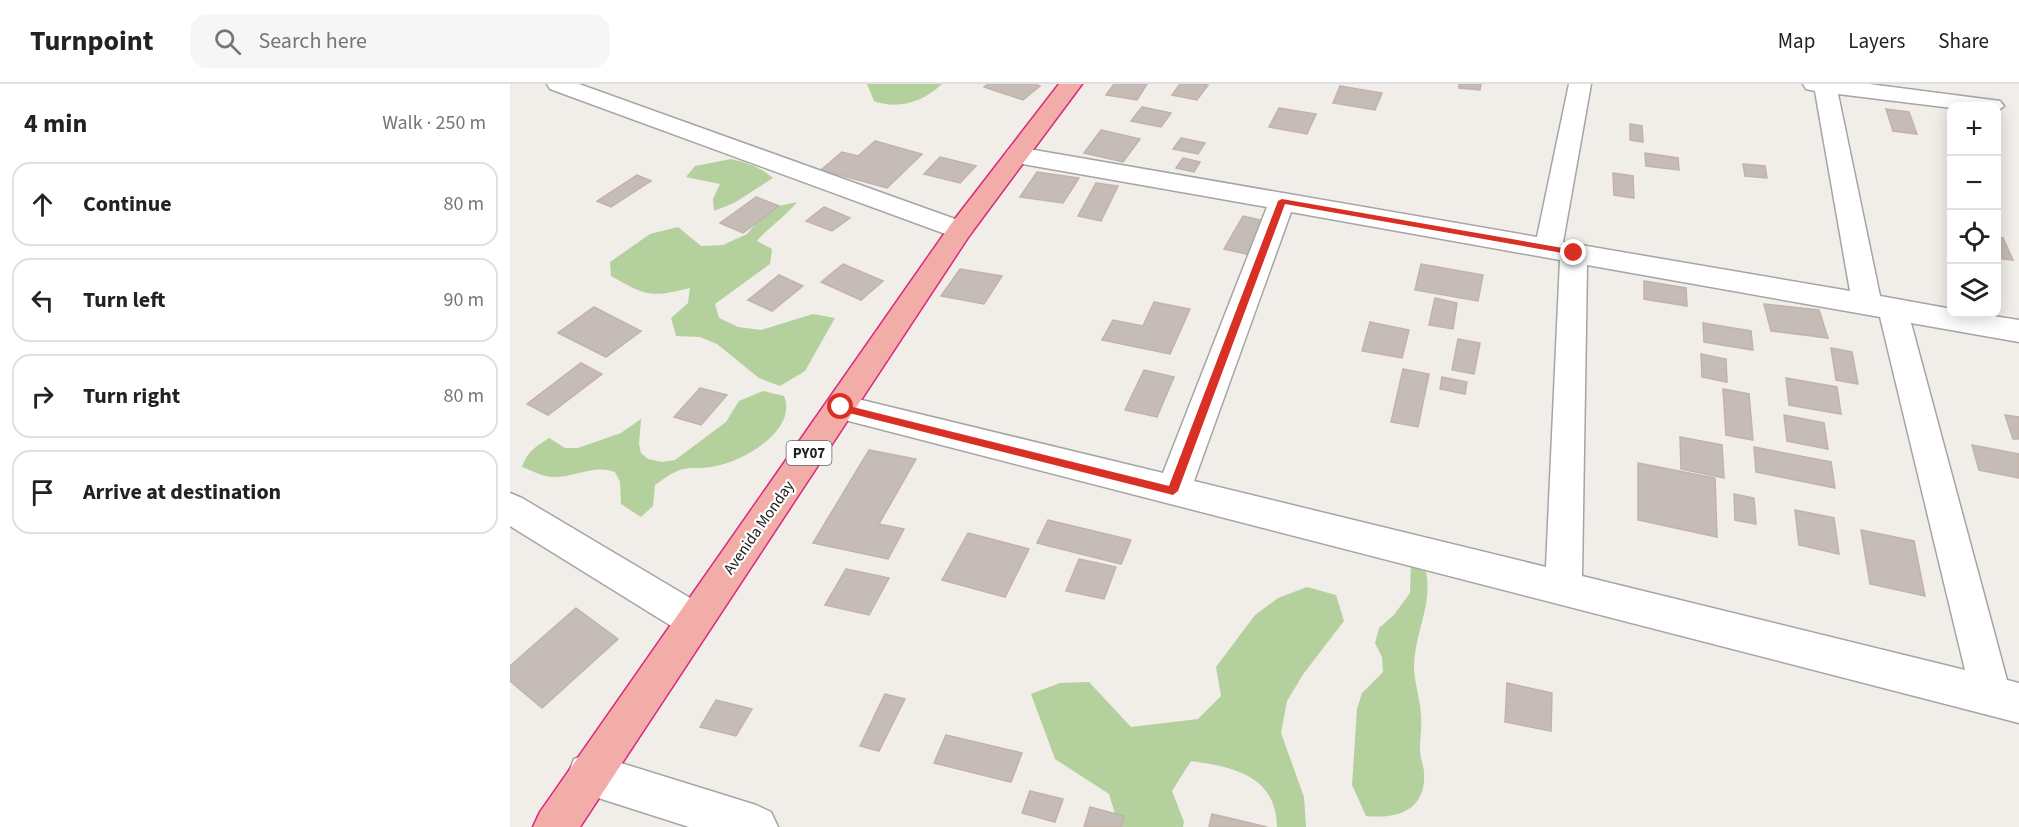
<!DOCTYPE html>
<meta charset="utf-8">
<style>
body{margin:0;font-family:"Source Sans 3",sans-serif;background:#f6f6f6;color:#222}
.controls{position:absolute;right:18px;top:18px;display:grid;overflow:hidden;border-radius:12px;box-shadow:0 3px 15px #0003}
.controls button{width:54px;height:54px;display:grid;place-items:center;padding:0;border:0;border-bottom:2px solid #e0e0e0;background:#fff;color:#222;font:30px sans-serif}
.stop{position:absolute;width:18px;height:18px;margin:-14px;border:4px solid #d93025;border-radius:50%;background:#fff}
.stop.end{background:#d93025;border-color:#fff;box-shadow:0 2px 6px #0008}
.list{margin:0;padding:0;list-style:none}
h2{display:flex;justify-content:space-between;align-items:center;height:78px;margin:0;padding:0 24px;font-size:26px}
h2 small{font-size:20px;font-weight:400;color:#767676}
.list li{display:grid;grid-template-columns:39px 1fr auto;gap:18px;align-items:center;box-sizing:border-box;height:84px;margin:0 12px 12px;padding:0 12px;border:2px solid #e0e0e0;border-radius:18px}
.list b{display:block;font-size:22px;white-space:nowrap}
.list em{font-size:20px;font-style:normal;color:#767676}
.icon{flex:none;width:33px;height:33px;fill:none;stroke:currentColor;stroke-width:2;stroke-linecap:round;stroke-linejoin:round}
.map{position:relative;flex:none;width:1509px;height:743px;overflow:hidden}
header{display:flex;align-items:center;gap:36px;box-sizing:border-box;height:84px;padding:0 30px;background:#fff;border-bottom:2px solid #e0e0e0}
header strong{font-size:28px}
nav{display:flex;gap:33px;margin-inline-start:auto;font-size:21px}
.search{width:420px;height:54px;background:#f6f6f6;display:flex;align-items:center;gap:15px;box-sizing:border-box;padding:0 21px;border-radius:18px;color:#767676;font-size:22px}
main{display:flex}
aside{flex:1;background:#fff}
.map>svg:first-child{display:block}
.forest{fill:#b3d09d}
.building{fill:#c6bcb7;stroke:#c3b2aa;stroke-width:1.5}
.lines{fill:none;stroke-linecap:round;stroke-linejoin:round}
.minor-casing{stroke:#a5a5a5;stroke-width:3}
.trunk-casing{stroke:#db297f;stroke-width:3}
.minor{fill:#fff;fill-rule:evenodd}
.trunk{fill:#f2ada8;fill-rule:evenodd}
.route{fill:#d93025}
.labels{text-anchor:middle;stroke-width:4.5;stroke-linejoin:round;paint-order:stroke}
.shield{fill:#fff;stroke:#646464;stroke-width:1.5}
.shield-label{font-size:15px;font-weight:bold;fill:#212121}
.street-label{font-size:16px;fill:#212121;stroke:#fff}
</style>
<header>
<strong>Turnpoint</strong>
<div class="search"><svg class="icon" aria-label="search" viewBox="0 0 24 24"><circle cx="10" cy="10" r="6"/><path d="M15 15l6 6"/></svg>Search here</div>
<nav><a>Map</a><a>Layers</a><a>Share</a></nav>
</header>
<main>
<aside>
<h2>4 min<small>Walk · 250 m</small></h2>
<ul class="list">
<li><svg class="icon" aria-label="ahead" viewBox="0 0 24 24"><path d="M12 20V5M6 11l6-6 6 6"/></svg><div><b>Continue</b></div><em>80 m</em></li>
<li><svg class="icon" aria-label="left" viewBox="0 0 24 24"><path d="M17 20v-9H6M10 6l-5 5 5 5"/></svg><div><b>Turn left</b></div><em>90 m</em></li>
<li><svg class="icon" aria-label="right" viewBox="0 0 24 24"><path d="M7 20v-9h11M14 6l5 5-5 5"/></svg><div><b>Turn right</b></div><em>80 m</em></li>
<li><svg class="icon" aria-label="arrive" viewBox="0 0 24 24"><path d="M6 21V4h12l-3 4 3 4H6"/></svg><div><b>Arrive at destination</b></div></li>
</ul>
</aside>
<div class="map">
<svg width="1509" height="743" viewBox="0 0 1509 743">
<rect width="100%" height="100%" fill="#f1ede8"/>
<path class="forest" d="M 357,0 L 432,0 C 413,18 388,26 364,17 Z
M 221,75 C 238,79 250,83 263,94 L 224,119 L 204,127 L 203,115 L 210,100 L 176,93 L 185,82 Z
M 287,118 C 275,133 260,142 247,157 L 262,165 L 260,180 L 205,220 L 209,234 L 228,243 L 251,246 L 303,230 L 325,234 L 295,287 L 270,302 L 249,294 L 207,260 L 190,253 L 166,252 L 161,234 L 178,219 L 180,204 C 139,214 137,212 101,192 L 100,178 L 140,150 L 168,143 L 191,162 L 213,161 L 237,150 L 249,136 L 265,123 Z
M 253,307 L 274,312 C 288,346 234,377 205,382 C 195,385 183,383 173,385 C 162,388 154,395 145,401 L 143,422 L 131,433 L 111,420 L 110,398 L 105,388 C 83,380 66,393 44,393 C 33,393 23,387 12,383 C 17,368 26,362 39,354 L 55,364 L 68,364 L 111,349 L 131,335 L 129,360 L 131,369 L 138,375 L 152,378 L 165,376 L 216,338 L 229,317 Z
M 901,481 L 916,488 C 923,521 904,550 904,583 C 904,599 911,616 911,633 C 912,643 910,654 910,665 C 910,673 913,680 914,687 C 917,726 888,735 856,732 L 842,701 L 847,625 L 852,609 L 873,588 L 872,573 L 865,559 L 869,544 L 884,531 L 900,509 Z
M 797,503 L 826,511 L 834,537 L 794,589 L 777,617 L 771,649 L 794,713 L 796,743 L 767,743 C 766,691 723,683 681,677 L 662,707 L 674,738 L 673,743 L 609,743 L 599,710 L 545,675 L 521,610 L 550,599 L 579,598 L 621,643 L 688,635 L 711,612 L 706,583 L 745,531 L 768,514 Z"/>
<path class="building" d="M 478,0 L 524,0 L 530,2 L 513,16 L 474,3 Z
M 604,0 L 637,0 L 627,16 L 596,11 Z
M 670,0 L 690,0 L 698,1 L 687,16 L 662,11 Z
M 949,0 L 971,0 L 970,6 L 949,4 Z
M 830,2 L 872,9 L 865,26 L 823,19 Z
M 632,23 L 661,29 L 651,43 L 621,37 Z
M 769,24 L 806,30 L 797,50 L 759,43 Z
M 1376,25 L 1399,28 L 1407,50 L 1383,47 Z
M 1120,40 L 1132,42 L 1133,58 L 1120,56 Z
M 591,46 L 630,55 L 613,78 L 574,69 Z
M 671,54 L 695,59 L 688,70 L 663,65 Z
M 365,57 L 412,70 L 377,104 L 311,86 L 332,68 L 348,72 Z
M 1135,69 L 1168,74 L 1169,86 L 1136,82 Z
M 430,73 L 466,82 L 450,99 L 414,90 Z
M 673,74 L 690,78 L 684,88 L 666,84 Z
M 1233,80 L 1255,82 L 1257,94 L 1235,92 Z
M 527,88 L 569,94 L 553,119 L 510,113 Z
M 1103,89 L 1123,92 L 1124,114 L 1104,111 Z
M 127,91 L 141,97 L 101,123 L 87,117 Z
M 586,99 L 608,102 L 591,137 L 568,132 Z
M 246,113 L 269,122 L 233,149 L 210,139 Z
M 314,123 L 340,134 L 322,147 L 296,137 Z
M 733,132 L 763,139 L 745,172 L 714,165 Z
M 1486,153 L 1493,154 L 1503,176 L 1486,174 Z
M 333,180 L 373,197 L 351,216 L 311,198 Z
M 911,180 L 973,191 L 968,217 L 905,206 Z
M 450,185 L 492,192 L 474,220 L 431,212 Z
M 269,191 L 293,202 L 262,227 L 238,216 Z
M 1134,197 L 1176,204 L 1177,222 L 1134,215 Z
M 925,214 L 947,219 L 943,245 L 919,241 Z
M 644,218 L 680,225 L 660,270 L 592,256 L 603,236 L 633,242 Z
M 1254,220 L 1309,226 L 1318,254 L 1261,247 Z
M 84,223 L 131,247 L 96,273 L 48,249 Z
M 860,238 L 899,246 L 892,274 L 852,267 Z
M 1193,239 L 1241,247 L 1243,266 L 1194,258 Z
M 948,255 L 970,259 L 964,290 L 942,286 Z
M 1321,264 L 1342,268 L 1348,300 L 1326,296 Z
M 1191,270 L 1216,275 L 1217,298 L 1192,293 Z
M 71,279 L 92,290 L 38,331 L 17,320 Z
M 893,285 L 919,290 L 908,343 L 881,338 Z
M 634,286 L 664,293 L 647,333 L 615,326 Z
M 932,293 L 957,298 L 955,310 L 930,305 Z
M 1276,294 L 1327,303 L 1331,330 L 1279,321 Z
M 190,304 L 217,311 L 191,341 L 164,333 Z
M 1213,305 L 1239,310 L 1243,356 L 1216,351 Z
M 1274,331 L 1314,339 L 1318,365 L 1277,357 Z
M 1495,331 L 1509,333 L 1509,355 L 1503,355 Z
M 1170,353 L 1212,361 L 1214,394 L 1171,385 Z
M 1462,361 L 1509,370 L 1509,394 L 1469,386 Z
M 1244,363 L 1321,378 L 1325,404 L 1246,388 Z
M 359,366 L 406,375 L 369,440 L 394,445 L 378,475 L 303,459 Z
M 1128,379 L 1205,394 L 1207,453 L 1128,436 Z
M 1224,410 L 1244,414 L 1246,440 L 1225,436 Z
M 1285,426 L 1324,434 L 1329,470 L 1289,461 Z
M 538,436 L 621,456 L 611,480 L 527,459 Z
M 1351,446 L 1404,457 L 1415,512 L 1360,500 Z
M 458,449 L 519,465 L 495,513 L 432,496 Z
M 569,475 L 606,483 L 594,515 L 556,507 Z
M 336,485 L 379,494 L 359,531 L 315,521 Z
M 66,524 L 108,555 L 32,624 L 0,597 L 0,582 Z
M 997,599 L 1042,609 L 1041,647 L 995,638 Z
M 375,610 L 395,615 L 369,667 L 350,662 Z
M 206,616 L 242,625 L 226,652 L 190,643 Z
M 436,651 L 512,669 L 501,698 L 424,679 Z
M 520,707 L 553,715 L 545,738 L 512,729 Z
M 580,723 L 614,732 L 611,743 L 574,743 Z
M 702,730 L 757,743 L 699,743 Z"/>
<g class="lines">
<defs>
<path id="minor" d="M 37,0 L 69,0 L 459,140 L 463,146 L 459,152 L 450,155 L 441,152 L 40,5 Z
M 1059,0 L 1081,0 L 1053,158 L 1340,207 L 1305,7 L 1296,5 L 1293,0 L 1359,0 L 1490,17 L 1494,22 L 1486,28 L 1486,22 L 1442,24 L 1328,10 L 1370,212 L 1442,225 L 1442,230 L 1470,230 L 1509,236 L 1509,258 L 1401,239 L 1497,596 L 1509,599 L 1509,639 L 331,335 L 320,332 L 315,323 L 320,314 L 331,311 L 653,389 L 757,123 L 507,79 L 498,76 L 495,71 L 498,66 L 507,63 L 1027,153 ZM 781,128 L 1050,176 L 1036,483 L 684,397 ZM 1077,181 L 1370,233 L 1455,586 L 1072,492 Z
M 0,409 L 12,414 L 197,524 L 203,536 L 197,548 L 184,554 L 171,548 L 0,442 Z
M 79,669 L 246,721 L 261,728 L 268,743 L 179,743 L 79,711 L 64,705 L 58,690 L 64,675 Z"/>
<path id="trunk" d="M 549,0 L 572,0 L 459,152 L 70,743 L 23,743 L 30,728 L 441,140 Z"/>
</defs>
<use href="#minor" class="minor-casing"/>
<use href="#trunk" class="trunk-casing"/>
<use href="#minor" class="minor"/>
<use href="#trunk" class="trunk"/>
</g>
<path class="route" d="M 772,115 L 1064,166 L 1068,169 L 1064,171 L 775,120 L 668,407 L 663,411 L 331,327 L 327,323 L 331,320 L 659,402 L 768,117 Z"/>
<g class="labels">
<rect class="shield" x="276.5" y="357" width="45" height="24" rx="4.5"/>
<g class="shield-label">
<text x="299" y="374">PY07</text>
</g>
<g class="street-label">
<text transform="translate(248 443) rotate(-55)" y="6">Avenida Monday</text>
</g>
</g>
</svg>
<div class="controls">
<button>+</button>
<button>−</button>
<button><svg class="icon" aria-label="locate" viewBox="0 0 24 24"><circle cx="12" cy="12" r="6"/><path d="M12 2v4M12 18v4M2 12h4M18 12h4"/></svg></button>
<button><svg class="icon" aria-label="layers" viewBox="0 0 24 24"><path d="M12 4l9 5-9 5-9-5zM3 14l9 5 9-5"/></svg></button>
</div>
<div class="stop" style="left:331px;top:323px"></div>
<div class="stop end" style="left:1064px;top:169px"></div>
</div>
</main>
